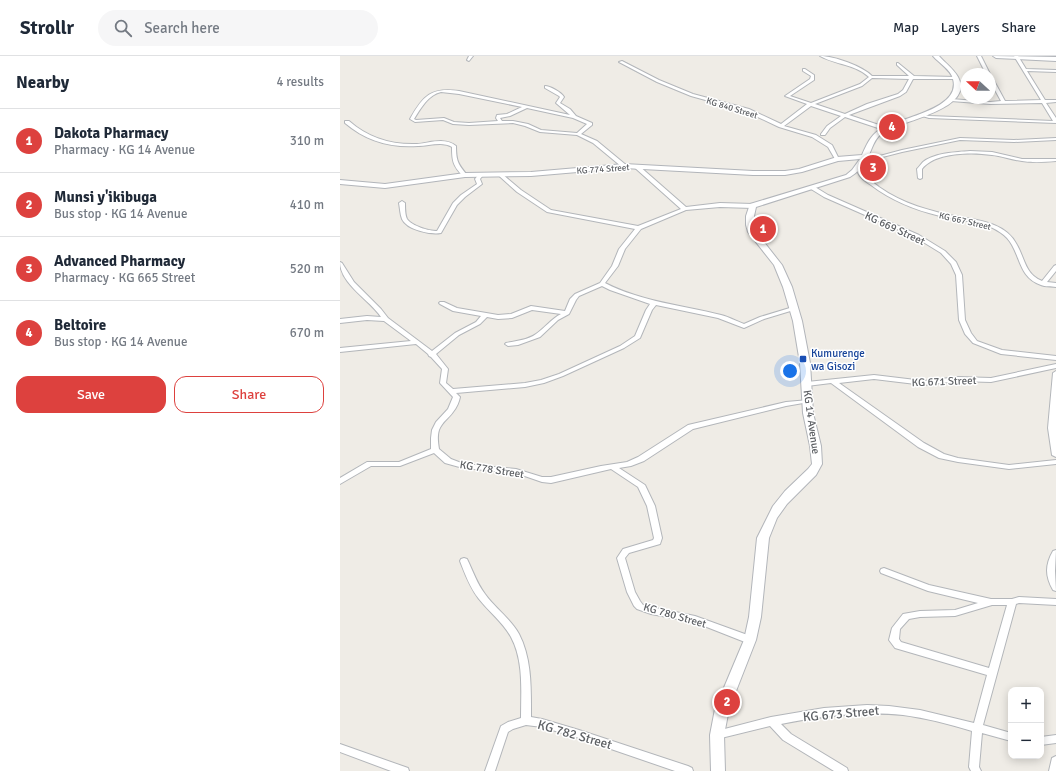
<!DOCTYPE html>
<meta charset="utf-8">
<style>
body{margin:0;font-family:Signika,sans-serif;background:#f6f6f7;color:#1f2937}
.controls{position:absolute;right:12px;bottom:12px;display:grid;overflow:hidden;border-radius:8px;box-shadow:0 2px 10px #0003}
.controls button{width:36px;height:36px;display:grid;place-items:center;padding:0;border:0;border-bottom:1px solid #e0e1e3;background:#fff;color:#1f2937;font:20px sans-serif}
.compass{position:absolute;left:620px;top:12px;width:36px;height:36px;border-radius:50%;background:#fff;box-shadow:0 2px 10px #0003;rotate:291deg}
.you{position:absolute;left:450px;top:315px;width:14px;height:14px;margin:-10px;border:3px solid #fff;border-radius:50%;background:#1a73e8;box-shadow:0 0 0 6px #1a73e833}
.badge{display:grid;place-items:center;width:26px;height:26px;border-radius:50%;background:#dd413e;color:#fff;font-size:13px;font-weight:700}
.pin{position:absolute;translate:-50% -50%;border:2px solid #fff;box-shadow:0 1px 4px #0006}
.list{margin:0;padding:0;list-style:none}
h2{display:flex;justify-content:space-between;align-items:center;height:52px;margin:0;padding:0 16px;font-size:17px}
h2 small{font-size:13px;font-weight:400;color:#747a83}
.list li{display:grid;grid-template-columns:26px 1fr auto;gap:12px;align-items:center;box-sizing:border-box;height:64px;padding:0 16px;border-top:1px solid #e0e1e3}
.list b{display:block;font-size:15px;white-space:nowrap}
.list p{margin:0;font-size:13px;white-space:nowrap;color:#747a83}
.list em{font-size:13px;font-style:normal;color:#747a83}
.actions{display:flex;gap:8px;padding:12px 16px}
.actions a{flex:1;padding:9px 0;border:1px solid #dd413e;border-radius:12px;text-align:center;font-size:14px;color:#dd413e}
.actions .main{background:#dd413e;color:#fff}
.icon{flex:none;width:22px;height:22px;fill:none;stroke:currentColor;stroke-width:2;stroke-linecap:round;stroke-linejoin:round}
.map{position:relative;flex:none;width:716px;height:715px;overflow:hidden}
header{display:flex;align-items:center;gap:24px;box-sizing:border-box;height:56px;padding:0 20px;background:#fff;border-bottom:1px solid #e0e1e3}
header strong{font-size:19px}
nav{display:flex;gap:22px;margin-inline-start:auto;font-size:14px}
.search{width:280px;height:36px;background:#f6f6f7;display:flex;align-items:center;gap:10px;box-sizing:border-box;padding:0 14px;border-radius:22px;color:#747a83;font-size:15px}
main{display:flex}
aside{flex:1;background:#fff}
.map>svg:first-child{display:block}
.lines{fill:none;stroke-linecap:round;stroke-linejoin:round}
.street-casing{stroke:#b3b6ba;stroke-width:2}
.secondary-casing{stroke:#b2b5ba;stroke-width:2}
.street{fill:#fff;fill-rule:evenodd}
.secondary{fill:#fff;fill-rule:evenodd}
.transit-dot{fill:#1a4fb4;stroke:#fff;stroke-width:1.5}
.labels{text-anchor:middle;stroke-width:3;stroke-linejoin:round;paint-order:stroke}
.far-street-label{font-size:9px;fill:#5e6165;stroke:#fff}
.street-label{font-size:11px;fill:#5e6165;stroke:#fff}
.transit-label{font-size:11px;fill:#164399;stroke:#fff;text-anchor:start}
.near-street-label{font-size:13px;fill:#5e6165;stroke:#fff}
</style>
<header>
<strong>Strollr</strong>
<div class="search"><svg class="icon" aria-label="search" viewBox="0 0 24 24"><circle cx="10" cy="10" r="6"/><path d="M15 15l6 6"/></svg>Search here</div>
<nav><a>Map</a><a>Layers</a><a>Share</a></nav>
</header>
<main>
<aside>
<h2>Nearby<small>4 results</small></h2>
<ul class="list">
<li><span class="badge">1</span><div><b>Dakota Pharmacy</b><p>Pharmacy · KG 14 Avenue</p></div><em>310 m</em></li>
<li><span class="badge">2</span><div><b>Munsi y'ikibuga</b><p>Bus stop · KG 14 Avenue</p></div><em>410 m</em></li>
<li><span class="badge">3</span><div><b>Advanced Pharmacy</b><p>Pharmacy · KG 665 Street</p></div><em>520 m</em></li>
<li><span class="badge">4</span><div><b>Beltoire</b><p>Bus stop · KG 14 Avenue</p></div><em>670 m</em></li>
</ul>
<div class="actions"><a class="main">Save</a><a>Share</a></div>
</aside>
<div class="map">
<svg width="716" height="715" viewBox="0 0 716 715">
<rect width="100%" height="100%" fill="#efece6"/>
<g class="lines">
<defs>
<path id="street" d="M 129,0 L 133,0 L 129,5 L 127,4 Z
M 480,0 C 494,0 522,10 532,20 L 569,20 L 557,9 L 557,7 L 558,7 L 574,20 L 616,21 L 618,22 L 616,23 L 573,23 L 566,36 L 560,40 L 509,59 L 548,72 L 548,74 L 544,74 L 505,61 L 490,72 L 485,79 L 481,79 L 481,78 L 487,70 L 501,60 L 471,50 L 444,70 L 476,79 L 492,89 L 499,103 L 497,104 L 495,103 L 488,91 L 472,81 L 439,71 L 405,55 L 351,40 L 317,26 L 279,6 L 282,5 L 319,24 L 353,38 L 409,53 L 441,68 L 467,48 L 445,40 L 470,23 L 471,20 L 463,15 L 463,13 L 465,13 L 474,19 L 474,24 L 450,40 L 471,47 L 520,28 L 529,21 C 515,8 496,9 480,0 ZM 532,22 L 569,23 L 563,34 L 558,38 L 527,48 L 505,58 L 475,48 L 522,30 Z
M 637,0 L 641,0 L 650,18 L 646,18 Z
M 674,0 L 678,0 L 686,13 L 716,14 L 716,16 L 687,15 L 705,44 L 716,44 L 716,46 L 706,47 L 716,62 L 716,67 L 589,62 L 579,59 L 581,58 L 589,60 L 713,65 L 702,47 L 650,48 L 611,45 L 609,44 L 611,43 L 650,46 L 661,45 L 650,25 L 650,20 L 652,21 L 665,45 L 701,44 Z
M 205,30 C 210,30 221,36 224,41 L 220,47 L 230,53 L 236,60 L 252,67 L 252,69 L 241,78 L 257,85 L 286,109 L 286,111 L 282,111 L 253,87 L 237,79 L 200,76 L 185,70 L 173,67 L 129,69 L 113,68 L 103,64 L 75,66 L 70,63 C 83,40 91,31 119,35 L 230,59 L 216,47 L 220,41 L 219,40 L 205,32 ZM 101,36 L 119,38 L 182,51 L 167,58 L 157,59 L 156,62 L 158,65 L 129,67 L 114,66 L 104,62 L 76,64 L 74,63 C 81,52 88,39 101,36 ZM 187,52 L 233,62 L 247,68 L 237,77 L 201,74 L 188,68 L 173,65 L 162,65 L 160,62 L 170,60 Z
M 5,65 L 9,65 C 28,82 52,89 77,88 C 90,87 105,81 116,90 C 116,105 118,108 127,119 L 123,120 C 113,110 112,105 112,91 C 102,85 89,90 78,90 C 51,92 26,85 5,67 Z
M 620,82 L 674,84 L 716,82 L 716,84 L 674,86 L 620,84 L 562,96 L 523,106 L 521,105 L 562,94 Z
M 630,95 L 652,96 L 682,103 L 716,103 L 716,105 C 705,106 693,107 682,105 C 672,104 662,100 652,99 C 632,96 595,96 582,113 L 582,122 L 580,123 L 578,122 L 577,113 C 579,111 581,108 583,106 C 594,97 616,96 630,95 Z
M 294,109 L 298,109 L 346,151 L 380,147 L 413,148 L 416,150 L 413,152 L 380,151 L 346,154 L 301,173 L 285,193 L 278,210 L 265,227 C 302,246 342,249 381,259 C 389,261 396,265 404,268 L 420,261 L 453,251 L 457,251 L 458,252 L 457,253 L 424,263 L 404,272 L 378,262 L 316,249 L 312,254 L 300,282 L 284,292 L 223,320 L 204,327 L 185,331 L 116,337 L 120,341 C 119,346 117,351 113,356 C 109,362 102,366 99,374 C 97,380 98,387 99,393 L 111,403 L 124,408 L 176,413 L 202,421 L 211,421 L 261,410 L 287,406 L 298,401 L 348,369 L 446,346 L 469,344 L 470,345 L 469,346 L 446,350 L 353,373 L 304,405 L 291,410 L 279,412 L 305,429 L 315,450 L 322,482 L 320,488 L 289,497 L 285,502 L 295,536 L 300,545 L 303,549 L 311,551 L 355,560 L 413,581 L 415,584 L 413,587 L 410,588 L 354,566 L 311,558 L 297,553 L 294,550 L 287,536 L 277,502 L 283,493 L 313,484 L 314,482 L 307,450 L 298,431 L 271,413 L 211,427 L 202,426 L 176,417 L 123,412 L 105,407 L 94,397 L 60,410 L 31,410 L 0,428 L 0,422 L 27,406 L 59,406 L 91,393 L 91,382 L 92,374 L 96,366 L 108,353 L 113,341 L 100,327 L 102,313 L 91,301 L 89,300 L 88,298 L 76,288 L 0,296 L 0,292 L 71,285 L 44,265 L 27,264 L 0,267 L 0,263 L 27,260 L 41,261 C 30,244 0,228 0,206 L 2,207 L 14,226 L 41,253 L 48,262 L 92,295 L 115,277 L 136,266 L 141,260 L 113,255 L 100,248 L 99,247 L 100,246 L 104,246 L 117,252 L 158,259 L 171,258 L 191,250 L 225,255 L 230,243 L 235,238 L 260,227 L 272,210 L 279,193 L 295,173 L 207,156 L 177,136 L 157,118 L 161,117 L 181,134 L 211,154 L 298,170 L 341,153 L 294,111 ZM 262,230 L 270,234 L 310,248 L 306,254 L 295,280 L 280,290 L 219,318 L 201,324 L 185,327 L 113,333 L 106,327 L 108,313 L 96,298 L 119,279 L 140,268 L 147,261 L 158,263 L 172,262 L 192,254 L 221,258 C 211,263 205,272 196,278 C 188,284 176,285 166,287 L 165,288 L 168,290 L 178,289 L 200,281 L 218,264 L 229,258 L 236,244 L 239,240 Z
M 517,111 L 521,111 C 524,120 531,125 539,131 C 563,148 590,155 619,161 C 630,163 643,164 654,169 C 664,173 672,179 677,189 C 685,203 685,218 702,225 L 714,210 L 716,209 L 716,215 L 707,226 L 716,227 L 716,231 C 711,230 705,231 701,229 C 681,222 681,205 672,189 C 667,179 655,172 645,169 C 631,165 615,163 600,160 C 575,154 552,145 531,129 C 525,125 516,119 517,111 Z
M 140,117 L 144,118 L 140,123 L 142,128 L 125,141 L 117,149 L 101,177 C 91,179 67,174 62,163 C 60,158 60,152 59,147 L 62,145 L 65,147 C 65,152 65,159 67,163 C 72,170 89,175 97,175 L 113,147 L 121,139 L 137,128 L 135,123 Z
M 471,131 L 475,131 L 488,139 L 579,179 L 605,195 L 616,206 L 622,219 L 625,264 L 631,277 L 637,285 L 662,294 L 716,300 L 716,304 L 661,298 L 633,287 L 625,278 L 619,264 L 616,219 L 611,208 L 601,197 L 575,181 L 484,141 L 471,133 Z
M 716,308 L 716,312 L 651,326 L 618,325 L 584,329 L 534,323 L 499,327 L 584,387 L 604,398 L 618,402 L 669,409 L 716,404 L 716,408 L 669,413 L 618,406 L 599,402 L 578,391 L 491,327 L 467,330 L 464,328 L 467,326 L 534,319 L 584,325 L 618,321 L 651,322 Z
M 716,315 L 716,401 L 712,399 L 708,372 L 713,317 Z
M 716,494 L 715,515 L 716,535 L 713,534 C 705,520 705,509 713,495 Z
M 124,502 L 127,503 C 133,515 137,528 145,538 C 155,552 170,562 179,578 C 192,603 191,633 191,661 L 202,663 L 239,674 L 348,710 L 352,712 L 353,715 L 335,715 L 239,682 L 202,671 L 186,669 L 173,673 L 168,676 L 155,715 L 145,715 L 161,670 L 168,666 L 181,662 C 181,635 184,605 171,581 C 163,566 149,556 139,543 C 130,532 125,518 120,505 L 121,503 Z
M 544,512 L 589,529 L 651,543 L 672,543 L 679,541 L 716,543 L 716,549 L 679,547 L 676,548 L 643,669 L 671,677 L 671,685 L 642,677 L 639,711 L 641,715 L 631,715 L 629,711 L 632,675 C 609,668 586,662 563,659 C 521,655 481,660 441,668 L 451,678 L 507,712 L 508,715 L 494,715 L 443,684 L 430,670 L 377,683 L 373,682 L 372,679 L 373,676 L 431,661 L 484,652 L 527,649 L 549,650 L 580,654 L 634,667 L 647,619 L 555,592 L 549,584 L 552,572 L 563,558 L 580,555 L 615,554 L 638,547 L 588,535 L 541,517 L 540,515 L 541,513 ZM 652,549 L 667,549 L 649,612 L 561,586 L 559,583 L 560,573 L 569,563 L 580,561 L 615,560 Z
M 716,679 L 716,687 L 701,689 L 701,681 Z
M 0,688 L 68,712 L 69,715 L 51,715 L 0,696 Z
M 716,700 L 716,715 L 709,715 L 712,702 Z"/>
<path id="secondary" d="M 593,0 L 599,0 C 605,7 613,12 618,21 C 636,54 558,65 542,77 C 534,83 532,93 528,101 C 524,109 518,116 510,121 L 416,151 L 414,160 L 414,169 L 416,176 L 442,209 L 452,231 L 462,265 L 470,307 L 473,357 L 481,390 L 482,408 L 476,419 L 447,448 L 437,462 L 429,482 L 421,561 L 416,584 L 389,653 L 384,679 L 385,715 L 371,715 L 370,679 L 375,653 L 404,584 L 409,561 L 417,482 L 433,450 L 445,435 L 468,413 L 472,408 L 470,390 L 463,357 L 460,307 L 453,265 L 443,231 L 434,209 L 408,176 L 406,169 L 406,160 L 410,148 L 506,119 L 512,114 L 520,103 L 498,105 L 462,116 L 445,119 L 413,119 L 284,112 L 191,120 L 125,121 L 45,132 L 0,128 L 0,124 L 45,128 L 125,117 L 191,116 L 284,108 L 413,115 L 445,115 L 459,113 L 497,101 L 522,99 C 526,90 530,80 539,74 C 557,62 622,54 613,23 C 611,14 599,7 593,0 Z
M 653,0 L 716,1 L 716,5 L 656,2 Z"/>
</defs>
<use href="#street" class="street-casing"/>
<use href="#secondary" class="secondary-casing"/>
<use href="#street" class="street"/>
<use href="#secondary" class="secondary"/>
</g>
<rect class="transit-dot" x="459" y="299" width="8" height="8" rx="2"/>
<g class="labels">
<g class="far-street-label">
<text transform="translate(392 52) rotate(17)" y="3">KG 840 Street</text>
<text transform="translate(263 113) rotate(-4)" y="3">KG 774 Street</text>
<text transform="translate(625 165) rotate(13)" y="3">KG 667 Street</text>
</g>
<g class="street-label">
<text transform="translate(555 172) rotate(25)" y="4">KG 669 Street</text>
<text transform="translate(604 325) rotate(-2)" y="4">KG 671 Street</text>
<text transform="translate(472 366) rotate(82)" y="4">KG 14 Avenue</text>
<text transform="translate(152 413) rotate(9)" y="4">KG 778 Street</text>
<text transform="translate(335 559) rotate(16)" y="4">KG 780 Street</text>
</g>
<g class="transit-label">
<text x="471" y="301">Kumurenge<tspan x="471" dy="13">wa Gisozi</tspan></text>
</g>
<g class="near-street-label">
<text transform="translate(501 657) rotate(-5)" y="5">KG 673 Street</text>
<text transform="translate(235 678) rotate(16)" y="5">KG 782 Street</text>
</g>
</g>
</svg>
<div class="controls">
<button>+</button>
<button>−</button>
</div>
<svg class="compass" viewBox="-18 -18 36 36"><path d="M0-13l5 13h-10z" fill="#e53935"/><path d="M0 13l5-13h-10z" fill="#747a83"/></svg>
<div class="you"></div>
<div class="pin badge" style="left:423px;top:173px">1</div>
<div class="pin badge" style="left:387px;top:646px">2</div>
<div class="pin badge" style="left:533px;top:112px">3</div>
<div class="pin badge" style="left:552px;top:71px">4</div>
</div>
</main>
